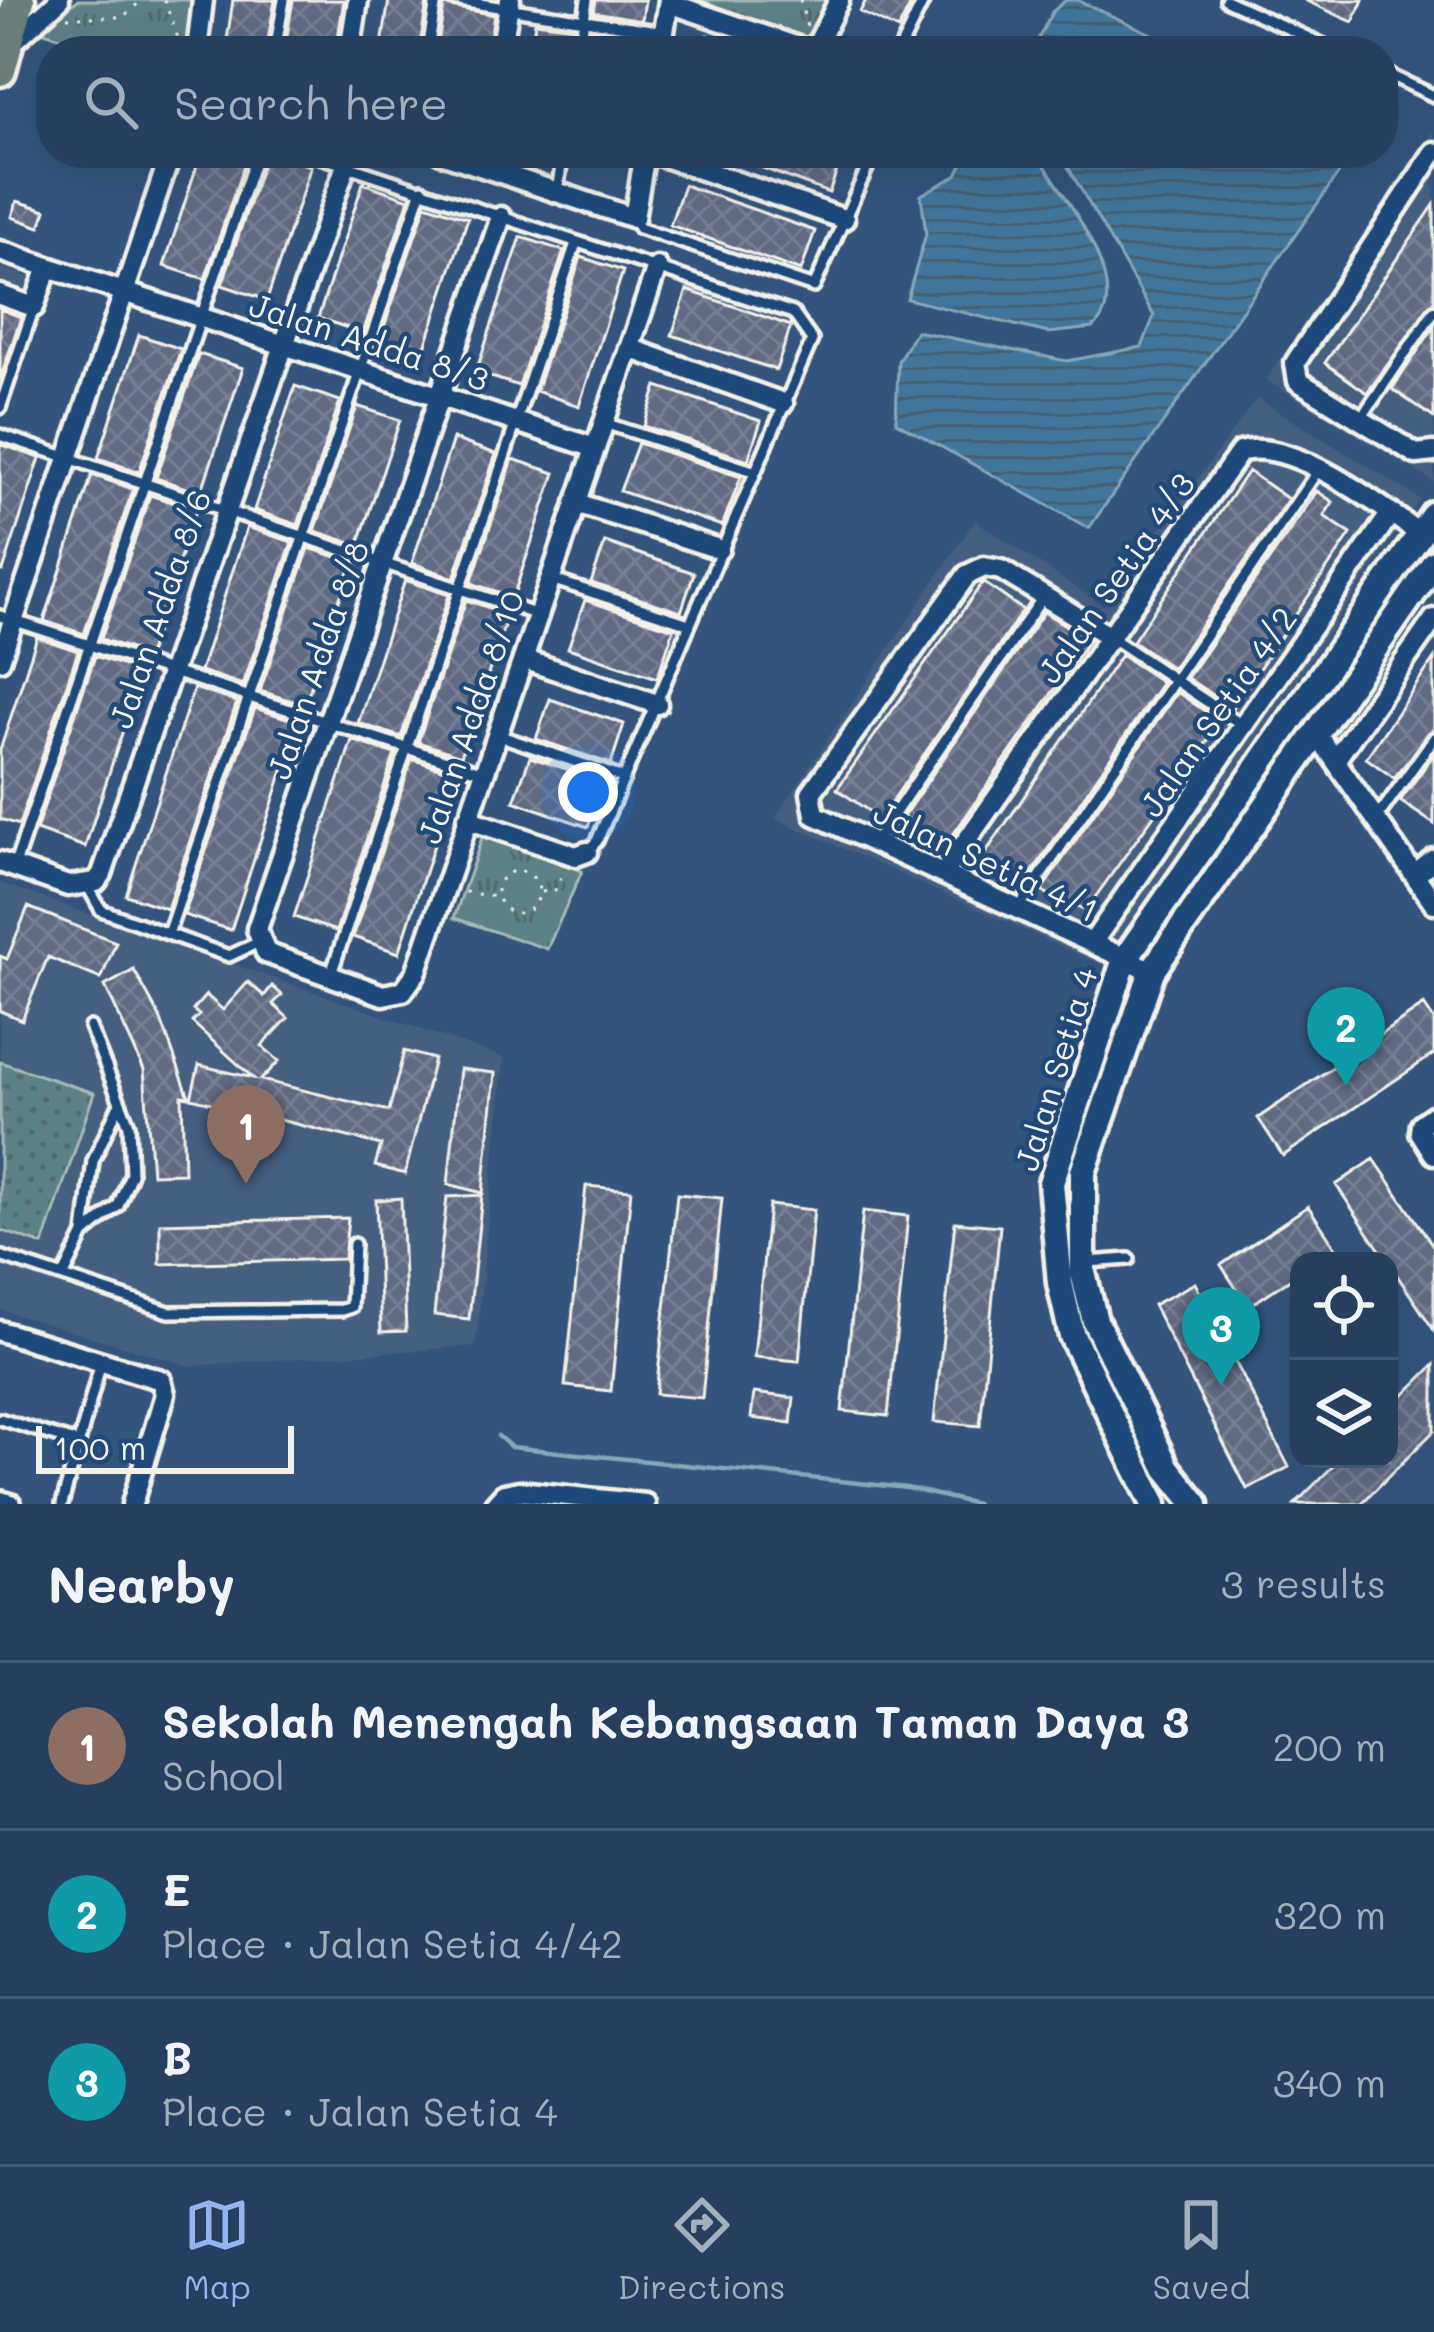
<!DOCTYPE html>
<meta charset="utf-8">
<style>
body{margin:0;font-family:Mali,sans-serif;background:#324a67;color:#f1f3f6}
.controls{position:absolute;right:36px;bottom:36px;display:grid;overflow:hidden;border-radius:24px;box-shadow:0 12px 48px #0002}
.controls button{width:108px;height:108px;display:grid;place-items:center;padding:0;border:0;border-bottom:3px solid #425873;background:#263f5e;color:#f1f3f6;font:60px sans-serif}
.scale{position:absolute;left:36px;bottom:30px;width:258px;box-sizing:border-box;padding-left:12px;border:6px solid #f4f1e8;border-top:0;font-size:33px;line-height:42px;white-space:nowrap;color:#f4f1e8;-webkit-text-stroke:9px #1f4a7a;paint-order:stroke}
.you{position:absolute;left:588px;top:792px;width:42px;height:42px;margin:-30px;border:9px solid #fff;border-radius:50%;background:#1a73e8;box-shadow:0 0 0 18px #1a73e833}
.badge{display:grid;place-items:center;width:78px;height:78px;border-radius:50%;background:#95b2f1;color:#fff;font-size:39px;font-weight:700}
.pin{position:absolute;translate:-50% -99px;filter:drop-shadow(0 3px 6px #0008)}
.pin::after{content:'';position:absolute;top:63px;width:42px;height:36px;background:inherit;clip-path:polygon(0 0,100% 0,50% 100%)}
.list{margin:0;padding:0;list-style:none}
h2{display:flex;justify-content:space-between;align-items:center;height:156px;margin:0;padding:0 48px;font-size:51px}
h2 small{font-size:39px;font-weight:400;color:#a4afbc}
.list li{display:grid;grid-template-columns:78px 1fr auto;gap:36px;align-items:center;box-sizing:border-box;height:168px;padding:0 48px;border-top:3px solid #425873}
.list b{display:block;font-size:45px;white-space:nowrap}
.list p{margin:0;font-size:39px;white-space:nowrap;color:#a4afbc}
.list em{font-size:39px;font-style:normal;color:#a4afbc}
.icon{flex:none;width:66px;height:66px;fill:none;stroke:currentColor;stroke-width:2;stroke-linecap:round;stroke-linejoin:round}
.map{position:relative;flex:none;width:1434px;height:1504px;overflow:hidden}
.search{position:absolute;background:#263f5e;box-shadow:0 12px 48px #0002;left:36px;right:36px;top:36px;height:132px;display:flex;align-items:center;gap:30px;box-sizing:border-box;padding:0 42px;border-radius:48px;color:#a4afbc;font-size:45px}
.sheet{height:660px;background:#263f5e}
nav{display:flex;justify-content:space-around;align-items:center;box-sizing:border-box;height:168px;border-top:3px solid #425873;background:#263f5e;font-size:33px;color:#a4afbc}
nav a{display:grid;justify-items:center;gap:6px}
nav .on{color:#95b2f1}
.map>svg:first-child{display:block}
.built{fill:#455e81}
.grass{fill:url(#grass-dots);stroke:#a8b9b7;stroke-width:3}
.park{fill:url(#park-tufts);stroke:#a8b9b7;stroke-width:3}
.water{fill:url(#water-rules);stroke:#88a7ba;stroke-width:3}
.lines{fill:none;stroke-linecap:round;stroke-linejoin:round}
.stream{stroke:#88a7ba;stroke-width:4.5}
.building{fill:url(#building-cross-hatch);stroke:#f4f1e8;stroke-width:3}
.service-casing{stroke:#f4f1e8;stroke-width:18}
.minor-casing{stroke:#f4f1e8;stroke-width:27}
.tertiary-casing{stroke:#f4f1e8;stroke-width:33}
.primary-casing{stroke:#f4f1e8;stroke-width:39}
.path{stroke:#f4f1e8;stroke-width:3;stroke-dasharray:3 9;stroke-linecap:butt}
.service{stroke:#1f4a7a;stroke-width:9}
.minor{stroke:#1f4a7a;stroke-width:18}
.tertiary{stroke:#1f4a7a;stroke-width:24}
.primary{stroke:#6c7e7c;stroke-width:30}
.labels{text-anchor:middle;stroke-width:9;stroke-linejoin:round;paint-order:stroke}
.street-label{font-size:33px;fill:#f4f1e8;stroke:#1f4a7a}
</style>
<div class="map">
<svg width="1434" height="1504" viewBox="0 0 1434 1504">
<defs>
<pattern id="grass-dots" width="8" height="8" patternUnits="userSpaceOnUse" patternTransform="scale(3)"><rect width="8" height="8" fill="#5b8186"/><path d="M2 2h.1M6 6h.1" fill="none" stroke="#536769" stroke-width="1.8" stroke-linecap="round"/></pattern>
<pattern id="park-tufts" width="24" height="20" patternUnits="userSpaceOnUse" patternTransform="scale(3)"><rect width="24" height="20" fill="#5b8186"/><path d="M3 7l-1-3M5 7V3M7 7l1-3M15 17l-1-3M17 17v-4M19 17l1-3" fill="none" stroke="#536769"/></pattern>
<pattern id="water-rules" width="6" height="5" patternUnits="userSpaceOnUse" patternTransform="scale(3)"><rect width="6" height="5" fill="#40769c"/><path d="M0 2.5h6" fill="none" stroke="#445f71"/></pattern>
<pattern id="building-cross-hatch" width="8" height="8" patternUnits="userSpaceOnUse" patternTransform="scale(3)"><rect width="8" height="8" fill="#616a83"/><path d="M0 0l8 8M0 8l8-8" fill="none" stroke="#788095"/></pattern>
</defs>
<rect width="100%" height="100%" fill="#33547d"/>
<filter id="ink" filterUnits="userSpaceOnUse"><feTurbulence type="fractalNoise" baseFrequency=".00833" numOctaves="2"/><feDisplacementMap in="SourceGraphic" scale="24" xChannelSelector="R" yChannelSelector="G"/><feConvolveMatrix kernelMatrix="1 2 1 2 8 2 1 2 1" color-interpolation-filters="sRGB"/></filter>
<g filter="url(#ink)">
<path class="built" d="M 1434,131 L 1434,482 L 1266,380 Z
M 0,267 L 48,284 L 0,423 Z
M 1257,398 L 1420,499 L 1102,965 L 775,818 L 975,520 L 1103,606 Z
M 0,883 L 504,1058 L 476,1346 L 190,1366 L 0,1310 Z"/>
<path class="grass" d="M 0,1062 L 94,1093 L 43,1245 L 0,1230 Z"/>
<path class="park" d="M 78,0 L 194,0 L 186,51 L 102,51 L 38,30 Z
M 697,0 L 828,0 L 806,38 Z
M 483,835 L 582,871 L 547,949 L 454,918 Z"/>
<path class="water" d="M 1066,0 L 1077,0 L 1189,51 L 1032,51 L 1052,12 Z
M 968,153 L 1037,153 C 1061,193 1138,289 1093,328 L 1048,333 L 907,299 L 926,234 L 921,195 L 957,175 Z
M 1060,153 L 1353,153 L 1089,528 L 896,422 L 898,361 L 916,331 L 1067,361 L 1142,347 L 1154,316 Z"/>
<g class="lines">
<path class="stream" d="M 498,1436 L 511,1447 L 907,1488 L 976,1504"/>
</g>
<path class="building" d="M 233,0 L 275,0 L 267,46 L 227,40 Z
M 293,0 L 344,0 L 336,51 L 285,48 Z
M 389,0 L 427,2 L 419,51 L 381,51 Z
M 596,0 L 645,0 L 642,20 L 594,12 Z
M 866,0 L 913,0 L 898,30 L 860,12 Z
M 1304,0 L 1363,0 L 1353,22 Z
M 444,5 L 494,15 L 488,51 L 437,51 Z
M 535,22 L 574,27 L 570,51 L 531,51 Z
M 591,30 L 639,37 L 637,51 L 588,51 Z
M 708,35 L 747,49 L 747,51 L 703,51 Z
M 201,153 L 248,153 L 205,279 L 164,266 Z
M 266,153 L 311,166 L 267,300 L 222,285 Z
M 723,153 L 843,153 L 829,193 Z
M 363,183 L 409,199 L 363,333 L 318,318 Z
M 684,185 L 815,231 L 801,271 L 670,225 Z
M 17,201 L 46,210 L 40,227 L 12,217 Z
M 426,204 L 468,218 L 423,353 L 380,339 Z
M 1434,205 L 1434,302 L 1367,393 L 1325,363 Z
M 521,237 L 564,251 L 519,386 L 476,372 Z
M 581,257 L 623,271 L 579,406 L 536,391 Z
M 687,290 L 791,326 L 776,370 L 672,335 Z
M 0,309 L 21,317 L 0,380 Z
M 1434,327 L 1434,418 L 1392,389 Z
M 139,335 L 181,349 L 139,472 L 98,458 Z
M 199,354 L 243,368 L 201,493 L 156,478 Z
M 295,386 L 340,401 L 298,525 L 254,510 Z
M 657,386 L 761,421 L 748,460 L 644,426 Z
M 357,406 L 400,420 L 358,545 L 315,531 Z
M 453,439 L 496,454 L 454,578 L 412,563 Z
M 638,443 L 741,477 L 722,526 L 620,491 Z
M 0,444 L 40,458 L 3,571 L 0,571 Z
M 513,459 L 555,473 L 513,597 L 471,583 Z
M 1248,471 L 1288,499 L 1172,668 L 1133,641 Z
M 92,475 L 133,489 L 84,634 L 44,621 Z
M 1317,491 L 1333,502 L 1324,516 L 1351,534 L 1232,708 L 1187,678 Z
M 150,495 L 196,510 L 148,655 L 101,639 Z
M 247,527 L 292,542 L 243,685 L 200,671 Z
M 605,542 L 694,573 L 681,612 L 591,583 Z
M 309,548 L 352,562 L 305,705 L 260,691 Z
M 405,580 L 449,595 L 401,737 L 358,723 Z
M 983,582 L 1023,610 L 880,819 L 837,789 Z
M 466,600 L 508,614 L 461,756 L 418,742 Z
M 585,600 L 674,629 L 657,678 L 568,648 Z
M 1044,612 L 1089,640 L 945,846 L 903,817 Z
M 37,637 L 78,651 L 19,825 L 0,819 L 0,750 Z
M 1121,655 L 1162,682 L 1020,890 L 980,861 Z
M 95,656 L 142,672 L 85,847 L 36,830 Z
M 1434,659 L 1434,729 L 1394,778 L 1366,758 Z
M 194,688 L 237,702 L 167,909 L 126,895 Z
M 1177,692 L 1221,722 L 1086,910 L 1041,891 Z
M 550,699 L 624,724 L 611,764 L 536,739 Z
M 255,708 L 299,722 L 231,930 L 184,915 Z
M 352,740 L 395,754 L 336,931 L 294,917 Z
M 1434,754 L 1434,824 L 1400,801 Z
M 530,757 L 603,781 L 588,827 L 514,801 Z
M 412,759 L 457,774 L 399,953 L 353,937 Z
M 28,907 L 116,942 L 101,979 L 48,957 L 22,1020 L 0,1011 L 0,956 L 7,959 Z
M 134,970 L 160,1017 L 189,1097 L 182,1096 L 184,1173 L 152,1174 L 144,1070 L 105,986 Z
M 248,982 L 264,996 L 272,986 L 282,995 L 273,1004 L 288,1018 L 262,1046 L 279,1061 L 261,1080 L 389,1111 L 404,1051 L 434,1059 L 405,1174 L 375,1166 L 381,1145 L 191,1098 L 199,1065 L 253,1078 L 192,1022 L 199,1015 L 193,1010 L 206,995 L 223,1010 Z
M 1424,1005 L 1434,1020 L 1434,1054 L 1283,1156 L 1258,1118 Z
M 460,1069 L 495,1073 L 483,1193 L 448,1184 Z
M 1374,1159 L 1434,1247 L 1434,1330 L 1336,1185 Z
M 586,1186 L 631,1190 L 611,1391 L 565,1386 Z
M 677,1194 L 722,1198 L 702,1398 L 656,1394 Z
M 482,1195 L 469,1319 L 434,1315 L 447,1197 Z
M 401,1198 L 406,1331 L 381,1332 L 376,1200 Z
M 769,1205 L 814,1210 L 799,1361 L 754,1357 Z
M 1308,1206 L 1336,1248 L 1316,1261 L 1299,1261 L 1299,1273 L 1248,1307 L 1221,1265 Z
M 863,1211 L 908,1216 L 888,1416 L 842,1411 Z
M 348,1218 L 344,1259 L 160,1264 L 160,1223 Z
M 955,1222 L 1000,1226 L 980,1426 L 934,1422 Z
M 1195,1283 L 1289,1467 L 1247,1489 L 1153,1305 Z
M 1434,1365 L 1434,1431 L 1361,1504 L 1295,1504 L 1340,1459 L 1389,1459 L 1389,1410 Z
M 754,1393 L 794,1398 L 791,1423 L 751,1418 Z"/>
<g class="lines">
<defs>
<path id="service" d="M 453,0 L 664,32
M 1226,0 L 1337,51
M 275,51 L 284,0
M 428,51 L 436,0
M 579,51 L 587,0
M 899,51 L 924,0
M 1383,72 L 1434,96
M 308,153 L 793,313 L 812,340 L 597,841 L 587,852
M 557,192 L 563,153
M 634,218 L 639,228 L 814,287 L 874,153
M 0,408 L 34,307
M 1359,421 L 1434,311
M 604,423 L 753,471
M 0,435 L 538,615
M 551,579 L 689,624
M 0,616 L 484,773
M 1112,638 L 1245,727
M 498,735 L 623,778
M 1377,818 L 1434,738
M 875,842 L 1043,597
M 14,867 L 257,153
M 87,885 L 101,910 L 229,956 L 259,942
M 1018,909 L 1319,469
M 168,934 L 422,189
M 330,977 L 576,243
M 84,1233 L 93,1161 L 118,1107
M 0,1256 L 169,1312 L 342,1310 L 351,1307 L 354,1244
M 1088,1262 L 1129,1259
M 64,1275 L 84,1234 L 118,1206 L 131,1174 L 129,1125 L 90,1027
M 0,1419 L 78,1443
M 62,1504 L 101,1362"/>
<path id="minor" d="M 669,3 L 810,51
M 14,41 L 59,0
M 197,51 L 203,0
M 350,51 L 358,0
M 501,51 L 510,0
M 661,51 L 669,0
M 814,51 L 839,0
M 1434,152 L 1295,363 L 1298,381 L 1416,454 L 1434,452
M 441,153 L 634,218 L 645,153
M 653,153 L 844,219
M 501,217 L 257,929 L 266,953 L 383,995 L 403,991 L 416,973 L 657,267
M 0,251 L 595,448
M 0,295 L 34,307 L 48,267
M 629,348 L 783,403
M 576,503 L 719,549
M 1112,638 L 1001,570 L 984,567 L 967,575 L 811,793 L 815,815 L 1152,971
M 523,659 L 657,704
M 0,660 L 171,153
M 1316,733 L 1434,903
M 1336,759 L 1434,619
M 467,819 L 576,856 L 587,852
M 0,862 L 68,886 L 96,882 L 102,874 L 346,165
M 943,874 L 1240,452 C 1289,436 1380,505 1420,534
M 1415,875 L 1434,859
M 1092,943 L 1391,513
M 1434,1115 L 1421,1124 L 1420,1132 L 1434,1154
M 0,1331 L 161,1380 L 165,1394 L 132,1504
M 0,1501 L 11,1504
M 495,1504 L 504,1494 L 519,1491 L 645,1504"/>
<path id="tertiary" d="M 1154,1504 L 1072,1336 L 1060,1283 L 1051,1183 L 1125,959 L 1434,514
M 1196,1504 L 1167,1468 L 1095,1321 L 1083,1273 L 1083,1172 L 1152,971 L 1434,563"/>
<path id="primary" d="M 0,70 L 19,0"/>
</defs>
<use href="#service" class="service-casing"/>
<use href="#minor" class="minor-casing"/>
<use href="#tertiary" class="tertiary-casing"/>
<use href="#primary" class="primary-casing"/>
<path class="path" d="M 164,0 L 178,38
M 800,0 L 807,27
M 67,17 L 123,17 L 142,0
M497 892a21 21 0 1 1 42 0a21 21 0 1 1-42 0Z
M 465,892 L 496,897
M 542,892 L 555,890 L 563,873"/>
<use href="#service" class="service"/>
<use href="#minor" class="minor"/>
<use href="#tertiary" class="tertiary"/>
<use href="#primary" class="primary"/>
</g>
</g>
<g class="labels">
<g class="street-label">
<text transform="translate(369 342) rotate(18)" y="12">Jalan Adda 8/3</text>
<text transform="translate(1116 578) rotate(-55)" y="12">Jalan Setia 4/3</text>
<text transform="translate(160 609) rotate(-71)" y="12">Jalan Adda 8/6</text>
<text transform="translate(318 660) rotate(-71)" y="12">Jalan Adda 8/8</text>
<text transform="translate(1218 712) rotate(-55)" y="12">Jalan Setia 4/2</text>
<text transform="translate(471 717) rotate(-71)" y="12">Jalan Adda 8/10</text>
<text transform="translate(986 861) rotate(25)" y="12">Jalan Setia 4/1</text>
<text transform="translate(1056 1069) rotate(-73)" y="12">Jalan Setia 4</text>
</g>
</g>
</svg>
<div class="controls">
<button><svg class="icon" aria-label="locate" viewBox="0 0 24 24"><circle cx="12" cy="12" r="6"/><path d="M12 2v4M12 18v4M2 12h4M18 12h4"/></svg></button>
<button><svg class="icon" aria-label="layers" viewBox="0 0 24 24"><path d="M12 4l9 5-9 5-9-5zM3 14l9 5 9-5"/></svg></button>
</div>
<div class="scale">100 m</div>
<div class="you"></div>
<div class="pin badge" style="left:246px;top:1184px;background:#8d6e63">1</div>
<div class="pin badge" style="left:1346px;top:1086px;background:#0f9aa8">2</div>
<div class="pin badge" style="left:1221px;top:1386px;background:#0f9aa8">3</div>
<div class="search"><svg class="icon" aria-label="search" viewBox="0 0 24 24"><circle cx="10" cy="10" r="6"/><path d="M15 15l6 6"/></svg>Search here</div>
</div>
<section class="sheet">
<h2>Nearby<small>3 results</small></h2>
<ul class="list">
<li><span class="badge" style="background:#8d6e63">1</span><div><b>Sekolah Menengah Kebangsaan Taman Daya 3</b><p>School</p></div><em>200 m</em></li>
<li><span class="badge" style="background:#0f9aa8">2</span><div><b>E</b><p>Place · Jalan Setia 4/42</p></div><em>320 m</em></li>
<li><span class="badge" style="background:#0f9aa8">3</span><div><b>B</b><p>Place · Jalan Setia 4</p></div><em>340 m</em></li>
</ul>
</section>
<nav>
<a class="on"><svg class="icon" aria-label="map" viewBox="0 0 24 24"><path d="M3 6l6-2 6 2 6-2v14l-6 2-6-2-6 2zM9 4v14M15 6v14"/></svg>Map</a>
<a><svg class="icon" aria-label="directions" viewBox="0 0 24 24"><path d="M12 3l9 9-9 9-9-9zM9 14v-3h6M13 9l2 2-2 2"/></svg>Directions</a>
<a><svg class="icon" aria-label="saved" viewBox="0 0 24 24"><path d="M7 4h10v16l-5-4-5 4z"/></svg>Saved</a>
</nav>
